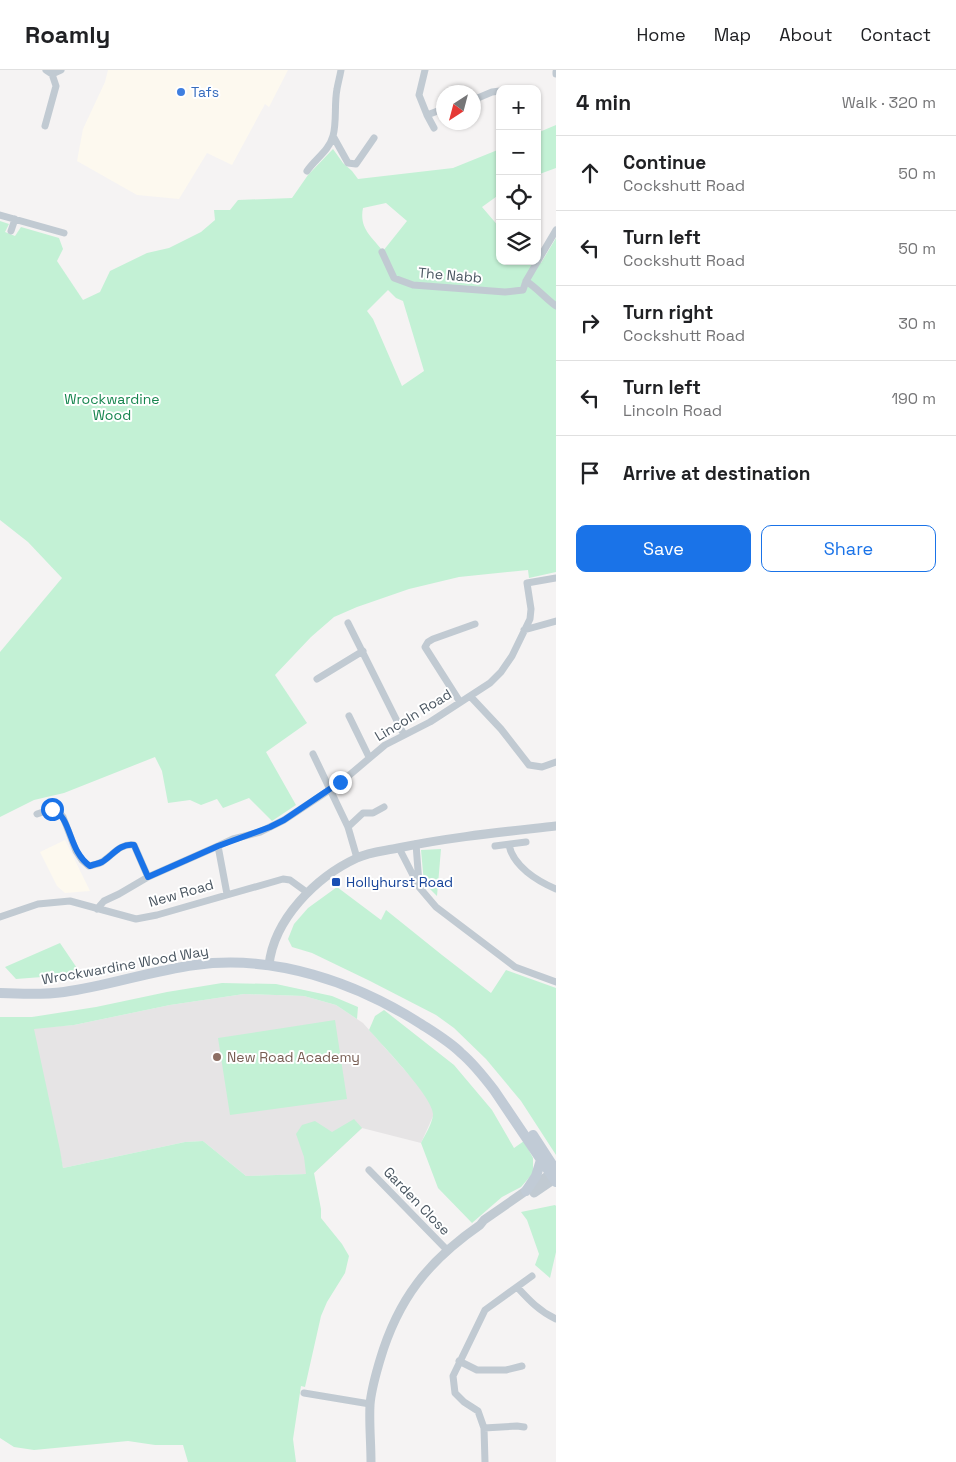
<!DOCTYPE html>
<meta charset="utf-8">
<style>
body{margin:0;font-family:"Space Grotesk",sans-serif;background:#f6f6f6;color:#202124}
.controls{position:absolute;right:15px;top:15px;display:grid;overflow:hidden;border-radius:10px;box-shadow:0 1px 4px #0004}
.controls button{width:45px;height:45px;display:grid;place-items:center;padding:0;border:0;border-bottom:1px solid #e0e0e0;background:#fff;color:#202124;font:25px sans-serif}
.compass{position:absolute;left:436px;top:15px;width:45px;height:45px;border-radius:50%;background:#fff;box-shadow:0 1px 4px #0004;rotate:216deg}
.stop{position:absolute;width:15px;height:15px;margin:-11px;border:4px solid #1a73e8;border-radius:50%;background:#fff}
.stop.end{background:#1a73e8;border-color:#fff;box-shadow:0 1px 5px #0008}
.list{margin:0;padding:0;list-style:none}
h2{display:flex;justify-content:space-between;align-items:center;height:65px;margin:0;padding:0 20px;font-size:21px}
h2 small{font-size:16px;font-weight:400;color:#757577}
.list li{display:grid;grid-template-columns:32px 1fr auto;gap:15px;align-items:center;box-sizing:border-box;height:75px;padding:0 20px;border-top:1px solid #e0e0e0}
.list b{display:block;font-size:19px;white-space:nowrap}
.list p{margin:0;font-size:16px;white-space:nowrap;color:#757577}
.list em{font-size:16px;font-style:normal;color:#757577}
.actions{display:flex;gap:10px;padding:15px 20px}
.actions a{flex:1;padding:11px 0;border:1px solid #1a73e8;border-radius:10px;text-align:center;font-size:18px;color:#1a73e8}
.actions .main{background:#1a73e8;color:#fff}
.icon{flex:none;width:28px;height:28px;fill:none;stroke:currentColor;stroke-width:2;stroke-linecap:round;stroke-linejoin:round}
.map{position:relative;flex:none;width:556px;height:1392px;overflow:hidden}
header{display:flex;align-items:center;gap:30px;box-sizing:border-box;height:70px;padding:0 25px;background:#fff;border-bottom:1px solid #e0e0e0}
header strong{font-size:24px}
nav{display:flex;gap:28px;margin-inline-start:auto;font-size:18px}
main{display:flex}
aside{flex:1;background:#fff}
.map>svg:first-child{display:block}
.commercial{fill:#fdf9ef}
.education{fill:#e6e4e5}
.green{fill:#c3f1d5;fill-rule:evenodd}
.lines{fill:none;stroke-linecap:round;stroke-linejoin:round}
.minor{stroke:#c1cad2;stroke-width:7}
.tertiary{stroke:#c1cad2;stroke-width:9}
.secondary{stroke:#c1cbd6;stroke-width:10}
.route{stroke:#1a73e8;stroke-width:6}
.shop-dot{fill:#3f7fe0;stroke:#fff;stroke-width:2}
.transit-dot{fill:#1a4fb4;stroke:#fff;stroke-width:2}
.education-dot{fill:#8d6e63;stroke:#fff;stroke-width:2}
.labels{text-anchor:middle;stroke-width:4;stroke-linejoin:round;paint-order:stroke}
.shop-label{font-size:14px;fill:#366cbe;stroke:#fff;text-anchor:start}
.street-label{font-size:14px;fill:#4a5661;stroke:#fff}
.park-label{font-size:14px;fill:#17864f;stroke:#fff}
.transit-label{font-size:14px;fill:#164399;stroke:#fff;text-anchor:start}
.education-label{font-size:14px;fill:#785e54;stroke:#fff;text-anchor:start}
</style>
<header>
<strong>Roamly</strong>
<nav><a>Home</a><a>Map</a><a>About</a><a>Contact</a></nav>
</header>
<main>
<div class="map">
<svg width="556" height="1392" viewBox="0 0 556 1392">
<rect width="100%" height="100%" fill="#f5f3f3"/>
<path class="commercial" d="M 108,0 L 288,0 L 269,37 L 265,34 L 232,95 L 207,83 L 179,129 L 137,125 L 77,91 L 83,59 L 105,12 Z
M 65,770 L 90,821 L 65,823 L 57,816 L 40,782 Z"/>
<path class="education" d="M 244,924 L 304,926 L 336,935 L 363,953 L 418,1015 L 432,1036 L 434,1044 L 421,1073 L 362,1058 L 314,1103 L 306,1104 L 246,1106 L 203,1071 L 185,1072 L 63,1098 L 33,958 L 74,955 L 170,935 Z"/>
<path class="green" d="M 556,55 L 556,98 L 537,105 L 537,63 Z
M 333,79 L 343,93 L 352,101 L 358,109 L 453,98 L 500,79 L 500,124 L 482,137 L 500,158 L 500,191 L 537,191 L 541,193 L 556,168 L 556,502 L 529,508 L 528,500 L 459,507 L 409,519 L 357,537 L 334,547 L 311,567 L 275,605 L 307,653 L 266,682 L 296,735 L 272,751 L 249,728 L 223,738 L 217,729 L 201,735 L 190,730 L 168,733 L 162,701 L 155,687 L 64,723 L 34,730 L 0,747 L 0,582 L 62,508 L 28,472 L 0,450 L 0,151 L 9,154 L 5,162 L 15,166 L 21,157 L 59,168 L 63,179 L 57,191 L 83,230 L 100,222 L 110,201 L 147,183 L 169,178 L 201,162 L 215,150 L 214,140 L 230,140 L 238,130 L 292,128 L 308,105 ZM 386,133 L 407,151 L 383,181 C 371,166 359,158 363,138 ZM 388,220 L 396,228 L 403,231 L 424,301 L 402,316 L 373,249 L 367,241 Z
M 441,779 L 437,826 L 424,813 L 421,780 Z
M 337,817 L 381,850 L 386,840 L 442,885 L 491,923 L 506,900 L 556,918 L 556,1085 L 521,1031 L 486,989 L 454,958 L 436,945 L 370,911 L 312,883 L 292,877 L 288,869 L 294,854 L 308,838 Z
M 60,873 L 81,904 L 16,909 L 5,897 Z
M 222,913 L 276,914 L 332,926 L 358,937 L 357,949 L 336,935 L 304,926 L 244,924 L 170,935 L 74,955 L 34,959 L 60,1080 L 63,1098 L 185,1072 L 203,1071 L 246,1106 L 306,1104 L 304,1087 L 296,1064 L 302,1055 L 315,1051 L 332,1062 L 354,1049 L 362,1058 L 314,1103 L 321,1139 L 321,1148 L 342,1174 L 349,1186 L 345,1203 L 327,1232 L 321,1246 L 305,1317 L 301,1316 L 293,1369 L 296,1392 L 188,1392 L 183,1375 L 155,1375 L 128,1371 L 34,1380 L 14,1377 L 0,1368 L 0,947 L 32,947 L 96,937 L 167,922 Z
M 384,940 L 454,995 L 492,1040 L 514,1078 L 524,1071 L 533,1088 L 533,1103 L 521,1117 L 502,1127 L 472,1153 L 438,1118 L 421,1073 C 425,1065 432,1054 433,1045 C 435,1029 381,974 369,960 L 375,946 Z
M 335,950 L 347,1029 L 230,1045 L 218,968 Z
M 555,1135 L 556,1136 L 556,1182 L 550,1208 L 535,1195 L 539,1184 L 527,1150 L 521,1142 Z"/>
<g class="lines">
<path class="minor" d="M 425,0 L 419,25 L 427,45 L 443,39
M 556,2 L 556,4
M 52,4 L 61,0
M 473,30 L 492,22 L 500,21
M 427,45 L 434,58
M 45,56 L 56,16 L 52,4 L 46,0
M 333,66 L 348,93 L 356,94 L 374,68
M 307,101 C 315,89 329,81 333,66 C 337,52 334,34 337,19 C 338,13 340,6 341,0
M 0,145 L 64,163
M 11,161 L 15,149
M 382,182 L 394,208 L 413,215 L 505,222 L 523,220 L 526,211 L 556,160
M 526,211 C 537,218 545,228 556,236
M 348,553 L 404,665
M 524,560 L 556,551
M 317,609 L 363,581
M 470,626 L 501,659 L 529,695 L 542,697 L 556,692
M 460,632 L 425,577 L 428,572 L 433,569 L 475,554
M 349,646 L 369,687
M 313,684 L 348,757 L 357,788
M 37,744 L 52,739 L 59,742 L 63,747 L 76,781 L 82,790 L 89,796 C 94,795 98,794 102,792 C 113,785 120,773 134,775 L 148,807
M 348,757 L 363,743 L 373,743 L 384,737
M 416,774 L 419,814
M 509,775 C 513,796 537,811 556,819
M 218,776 L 227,824
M 495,776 L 526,772
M 399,778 L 419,817 L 436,837 L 515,897 L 556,912
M 97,839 L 104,831 L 119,824 L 148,807 L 218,776 L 233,769 L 260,762 L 284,750 L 340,713 L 385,675 L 430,652 L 490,613 L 501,602 L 512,586 L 530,549 L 531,539 L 527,513 L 556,508
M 0,847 L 38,834 L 70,831 L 136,849 L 157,845 L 283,809 L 290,810 L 308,823
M 369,1100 L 447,1180
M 517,1217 C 529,1230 539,1241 556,1249
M 459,1291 L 477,1300 L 506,1300 L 522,1296
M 304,1323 L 370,1334
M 484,1358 L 517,1356 L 524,1357
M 485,1392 L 484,1358 L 478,1341 L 464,1332 L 455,1323 L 453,1306 L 485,1240 L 532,1206"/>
<path class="tertiary" d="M 269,895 C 274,849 316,807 357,788 C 369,782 384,781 398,778 C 450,767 503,762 556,756
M 534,1123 L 556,1108
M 371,1392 C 371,1373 369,1353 370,1335 C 371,1320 376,1304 380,1290 C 398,1229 428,1191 480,1155 L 484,1150 L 556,1100"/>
<path class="secondary" d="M 0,923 C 21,924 43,925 64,922 C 108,916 150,901 195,895 C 274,884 355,912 421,954 C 435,963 450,972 461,983 C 474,994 484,1007 494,1020 L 556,1112
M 533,1065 L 555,1099
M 526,1121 L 536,1106 L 541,1090"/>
</g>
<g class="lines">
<path class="route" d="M 52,739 C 72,747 68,781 90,796 C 94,794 98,794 102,792 C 113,785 120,773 134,775 L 148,807 L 218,776 L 270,757 L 284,750 L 340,712"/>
</g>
<circle class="shop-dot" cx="181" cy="22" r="5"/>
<rect class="transit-dot" x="331" y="807" width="10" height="10" rx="2.5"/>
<circle class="education-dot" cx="217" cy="987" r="5"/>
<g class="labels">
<g class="shop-label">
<text x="191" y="27">Tafs</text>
</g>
<g class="street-label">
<text transform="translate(450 205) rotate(5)" y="5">The Nabb</text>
<text transform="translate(413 645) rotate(-31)" y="5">Lincoln Road</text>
<text transform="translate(181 823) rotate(-16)" y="5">New Road</text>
<text transform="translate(125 895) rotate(-10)" y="5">Wrockwardine Wood Way</text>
<text transform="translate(417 1131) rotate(46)" y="5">Garden Close</text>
</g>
<g class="park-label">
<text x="112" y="334">Wrockwardine<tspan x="112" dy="16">Wood</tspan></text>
</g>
<g class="transit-label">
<text x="346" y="817">Hollyhurst Road</text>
</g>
<g class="education-label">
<text x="227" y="992">New Road Academy</text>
</g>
</g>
</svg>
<div class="controls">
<button>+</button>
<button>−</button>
<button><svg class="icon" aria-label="locate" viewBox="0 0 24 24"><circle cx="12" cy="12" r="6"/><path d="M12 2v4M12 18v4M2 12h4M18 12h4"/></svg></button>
<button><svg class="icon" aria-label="layers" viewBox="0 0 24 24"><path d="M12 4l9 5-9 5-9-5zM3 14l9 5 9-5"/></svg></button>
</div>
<svg class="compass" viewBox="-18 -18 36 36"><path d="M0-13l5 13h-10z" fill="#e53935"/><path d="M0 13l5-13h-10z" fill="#757577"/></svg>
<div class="stop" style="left:52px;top:739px"></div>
<div class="stop end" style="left:340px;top:712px"></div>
</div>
<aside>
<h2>4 min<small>Walk · 320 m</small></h2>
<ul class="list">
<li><svg class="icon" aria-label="ahead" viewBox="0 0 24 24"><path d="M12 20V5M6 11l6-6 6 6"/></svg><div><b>Continue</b><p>Cockshutt Road</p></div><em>50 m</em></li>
<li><svg class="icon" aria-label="left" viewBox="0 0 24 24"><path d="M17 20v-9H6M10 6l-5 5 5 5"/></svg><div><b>Turn left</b><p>Cockshutt Road</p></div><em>50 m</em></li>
<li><svg class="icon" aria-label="right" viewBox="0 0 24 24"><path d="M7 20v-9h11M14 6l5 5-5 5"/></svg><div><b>Turn right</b><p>Cockshutt Road</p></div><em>30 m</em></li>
<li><svg class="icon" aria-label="left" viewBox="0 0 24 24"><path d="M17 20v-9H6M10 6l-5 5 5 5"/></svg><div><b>Turn left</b><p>Lincoln Road</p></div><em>190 m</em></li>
<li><svg class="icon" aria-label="arrive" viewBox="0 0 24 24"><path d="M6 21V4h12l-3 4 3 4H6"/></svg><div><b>Arrive at destination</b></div></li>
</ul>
<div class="actions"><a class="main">Save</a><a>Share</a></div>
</aside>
</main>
